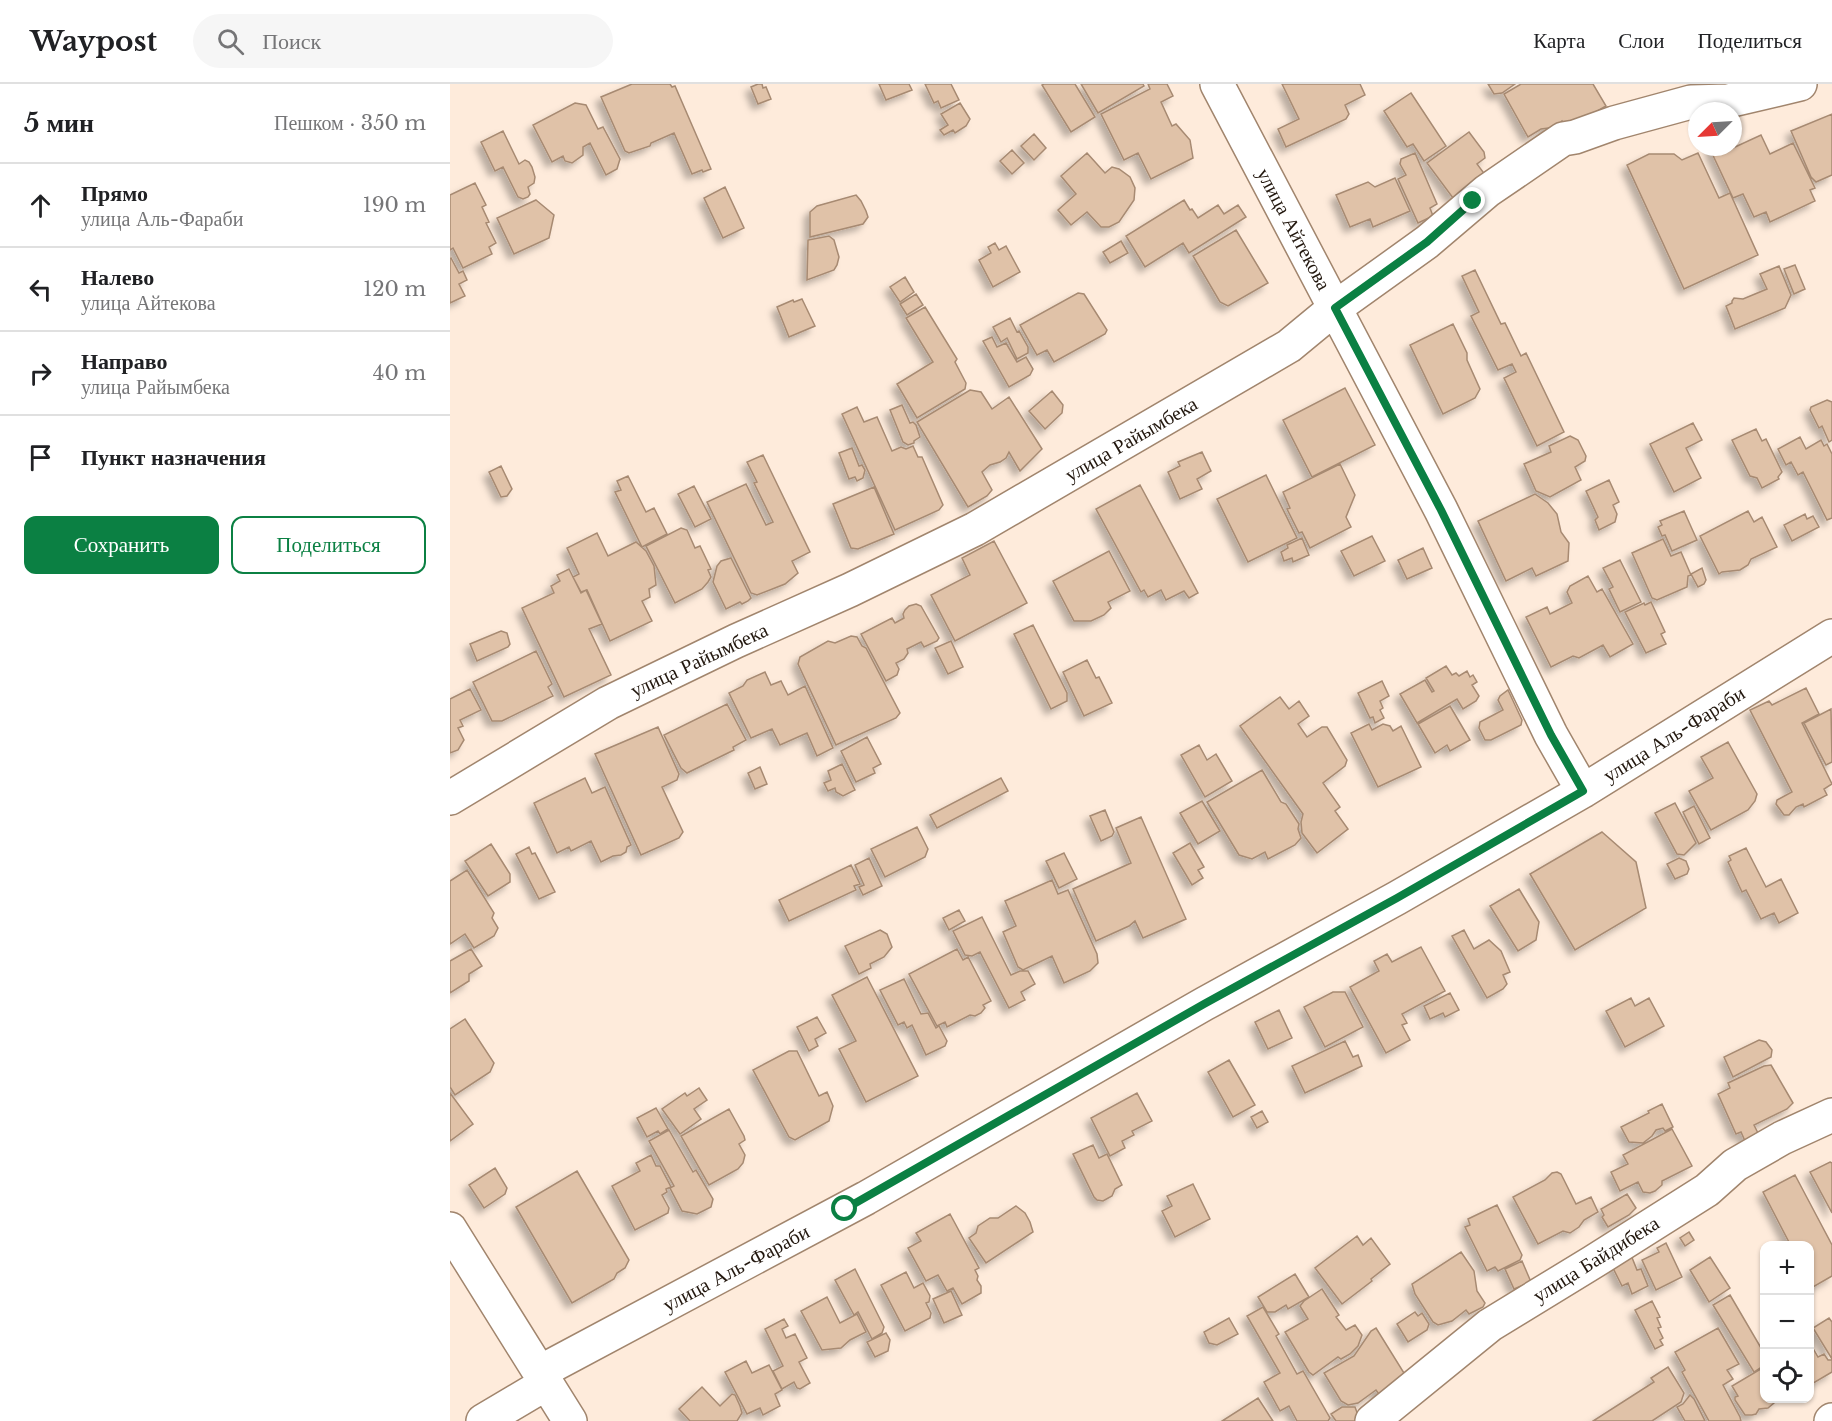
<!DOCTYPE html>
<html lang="ru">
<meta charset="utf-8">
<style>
body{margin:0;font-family:"Libre Baskerville",serif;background:#f6f6f6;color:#202124}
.controls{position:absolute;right:18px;bottom:18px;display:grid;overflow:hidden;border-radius:12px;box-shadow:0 2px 4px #0004}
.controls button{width:54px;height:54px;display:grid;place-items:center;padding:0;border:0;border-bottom:2px solid #e0e0e0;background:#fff;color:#202124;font:30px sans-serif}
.compass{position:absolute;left:1238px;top:18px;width:54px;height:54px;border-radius:50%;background:#fff;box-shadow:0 2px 4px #0004;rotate:246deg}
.stop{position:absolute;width:18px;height:18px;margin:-14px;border:4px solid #0b8043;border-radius:50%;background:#fff}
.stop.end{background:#0b8043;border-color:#fff;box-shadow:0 2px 6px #0008}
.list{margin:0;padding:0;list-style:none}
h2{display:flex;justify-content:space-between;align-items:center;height:78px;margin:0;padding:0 24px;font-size:26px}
h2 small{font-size:20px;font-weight:400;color:#757577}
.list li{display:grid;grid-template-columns:39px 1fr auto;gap:18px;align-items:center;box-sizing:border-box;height:84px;padding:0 24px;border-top:2px solid #e0e0e0}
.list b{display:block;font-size:22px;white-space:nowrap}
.list p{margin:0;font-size:20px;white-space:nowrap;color:#757577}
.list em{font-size:20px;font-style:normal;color:#757577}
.actions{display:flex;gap:12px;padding:18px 24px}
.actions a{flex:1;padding:14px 0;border:2px solid #0b8043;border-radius:12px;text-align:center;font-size:21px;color:#0b8043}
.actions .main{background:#0b8043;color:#fff}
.icon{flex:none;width:33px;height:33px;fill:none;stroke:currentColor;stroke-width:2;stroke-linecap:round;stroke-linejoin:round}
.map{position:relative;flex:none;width:1382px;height:1337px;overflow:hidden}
header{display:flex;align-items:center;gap:36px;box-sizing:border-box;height:84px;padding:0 30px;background:#fff;border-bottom:2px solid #e0e0e0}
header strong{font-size:28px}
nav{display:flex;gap:33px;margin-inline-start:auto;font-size:21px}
.search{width:420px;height:54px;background:#f6f6f6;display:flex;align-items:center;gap:15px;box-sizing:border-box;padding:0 21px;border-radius:33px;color:#757577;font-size:22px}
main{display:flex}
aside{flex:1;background:#fff}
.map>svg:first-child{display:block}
.building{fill:#e0c2a8;stroke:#a78a72;stroke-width:1.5;filter:url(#shadow)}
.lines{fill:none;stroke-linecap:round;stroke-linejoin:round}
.street-casing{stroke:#a1856d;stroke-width:36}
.street{stroke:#fff;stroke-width:33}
.route{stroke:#0b8043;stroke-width:8}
.labels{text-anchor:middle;stroke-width:6;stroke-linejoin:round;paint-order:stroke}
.street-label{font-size:20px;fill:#22170e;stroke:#fff}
</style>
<header>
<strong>Waypost</strong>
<div class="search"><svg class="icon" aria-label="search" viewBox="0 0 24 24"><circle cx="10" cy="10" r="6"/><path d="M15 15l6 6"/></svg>Поиск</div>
<nav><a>Карта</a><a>Слои</a><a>Поделиться</a></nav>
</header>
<main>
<aside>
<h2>5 мин<small>Пешком · 350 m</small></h2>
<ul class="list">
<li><svg class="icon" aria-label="ahead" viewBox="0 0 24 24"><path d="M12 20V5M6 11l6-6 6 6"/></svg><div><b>Прямо</b><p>улица Аль-Фараби</p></div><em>190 m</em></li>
<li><svg class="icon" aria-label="left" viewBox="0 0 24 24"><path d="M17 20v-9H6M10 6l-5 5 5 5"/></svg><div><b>Налево</b><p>улица Айтекова</p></div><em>120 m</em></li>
<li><svg class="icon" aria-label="right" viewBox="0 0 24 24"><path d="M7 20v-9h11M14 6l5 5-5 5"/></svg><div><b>Направо</b><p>улица Райымбека</p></div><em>40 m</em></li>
<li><svg class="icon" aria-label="arrive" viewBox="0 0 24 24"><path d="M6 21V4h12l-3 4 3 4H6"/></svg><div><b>Пункт назначения</b></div></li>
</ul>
<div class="actions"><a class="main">Сохранить</a><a>Поделиться</a></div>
</aside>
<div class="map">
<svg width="1382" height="1337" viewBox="0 0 1382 1337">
<defs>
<filter id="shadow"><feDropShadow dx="-5.5" dy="5.5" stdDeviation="3" flood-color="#0004"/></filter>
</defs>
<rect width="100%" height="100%" fill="#feebdb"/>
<path class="building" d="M 182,0 L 220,0 L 222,3 L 225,2 L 261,85 L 253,88 L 252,86 L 242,90 L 224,49 L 201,59 L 200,62 L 179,69 L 175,67 L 151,13 Z
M 308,0 L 312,0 L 313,4 L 316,3 L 321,15 L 308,20 L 301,3 Z
M 429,0 L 459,0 L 462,6 L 436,16 Z
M 475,0 L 501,0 L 509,16 L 491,24 L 488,17 L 484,19 Z
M 594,0 L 625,0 L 645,33 L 621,48 L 592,1 Z
M 631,0 L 693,0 L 694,2 L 648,29 Z
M 698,0 L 717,0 L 723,12 L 711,18 L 722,42 L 726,40 L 740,56 L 743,74 L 701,95 L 688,69 L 674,76 L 651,30 L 700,5 Z
M 832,0 L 910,0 L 915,11 L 895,21 L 899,30 L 896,35 L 836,63 L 828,45 L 849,35 Z
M 1038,0 L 1065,0 L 1052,9 L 1044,10 Z
M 1071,0 L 1143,0 L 1156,22 L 1137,33 L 1116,42 L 1112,37 L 1107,43 L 1091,45 L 1078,53 L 1054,10 Z
M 961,9 L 996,62 L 974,77 L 963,60 L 957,63 L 934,27 Z
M 125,19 L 136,21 L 148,45 L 153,43 L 170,75 L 167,85 L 156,91 L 140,59 L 133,63 L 133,71 L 122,79 L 115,77 L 113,72 L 102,78 L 83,41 Z
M 510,19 L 520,35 L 516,42 L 505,49 L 503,46 L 494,51 L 490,46 L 498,41 L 491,30 Z
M 1382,30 L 1382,91 L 1366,98 L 1361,93 L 1341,47 Z
M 53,47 L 69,80 L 75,76 L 79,78 L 82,83 L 85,93 L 84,99 L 78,103 L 80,110 L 78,113 L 73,115 L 68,113 L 53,83 L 45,87 L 31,58 Z
M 1019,48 L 1034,68 L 1035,74 L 1027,80 L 1036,92 L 1022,100 L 1003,114 L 977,79 Z
M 584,50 L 596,64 L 584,76 L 571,62 Z
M 1311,51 L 1320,70 L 1343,59 L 1365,104 L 1360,106 L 1365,117 L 1320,138 L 1316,128 L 1304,133 L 1293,110 L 1283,114 L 1260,65 L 1264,63 L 1283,64 Z
M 562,66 L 574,79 L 562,90 L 550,77 Z
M 637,69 L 655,89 L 662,83 L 669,85 L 680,93 L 685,104 L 684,116 L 669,138 L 659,143 L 651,143 L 637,128 L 621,141 L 608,126 L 626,110 L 611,92 Z
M 965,69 L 987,120 L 980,124 L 983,132 L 968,139 L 948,95 L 956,91 L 950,80 L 951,75 Z
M 1248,69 L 1269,114 L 1280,109 L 1308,171 L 1234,205 L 1177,81 L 1199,70 L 1224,70 L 1232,76 Z
M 945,94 L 960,127 L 923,143 L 920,135 L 900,143 L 886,111 L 918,98 L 925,103 Z
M 25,99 L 36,121 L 32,123 L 39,138 L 36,139 L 46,159 L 39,163 L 42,170 L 13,184 L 3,164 L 0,166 L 0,111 Z
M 275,103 L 294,144 L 273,154 L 254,114 Z
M 406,111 L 411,117 L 416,127 L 418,133 L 413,140 L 360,153 L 360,128 L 367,122 Z
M 86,116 L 104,131 L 99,154 L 64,170 L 47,134 Z
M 734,116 L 740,126 L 742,125 L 748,134 L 768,121 L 774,130 L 788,121 L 796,133 L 739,169 L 733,159 L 695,183 L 676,152 Z
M 786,146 L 818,199 L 778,222 L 770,218 L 743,172 Z
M 379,152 L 384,156 L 389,173 L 387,181 L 384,186 L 357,196 L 358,156 Z
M 671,157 L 678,169 L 660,179 L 653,168 Z
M 545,159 L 549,166 L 556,162 L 570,188 L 543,203 L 529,176 L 541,169 L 538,163 Z
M 1,174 L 9,189 L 13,187 L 17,196 L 9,200 L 15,212 L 0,219 L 0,175 Z
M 1345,181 L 1355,205 L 1344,210 L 1334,185 Z
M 1329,182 L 1341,211 L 1335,224 L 1285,245 L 1276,222 L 1282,219 L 1282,217 L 1284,214 L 1293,215 L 1317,205 L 1310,190 Z
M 1025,186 L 1051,240 L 1055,239 L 1071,272 L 1076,269 L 1114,348 L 1087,362 L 1054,294 L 1066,288 L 1062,280 L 1048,286 L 1021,232 L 1029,228 L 1012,192 Z
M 455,193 L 464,208 L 450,218 L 440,203 Z
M 628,209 L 634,210 L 657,246 L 655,250 L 604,278 L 597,266 L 587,271 L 570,241 Z
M 466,210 L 473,221 L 457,231 L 450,220 Z
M 352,215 L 365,242 L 339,253 L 327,223 L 343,216 L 344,218 Z
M 475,223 L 507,275 L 505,278 L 516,299 L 515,305 L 467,334 L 447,300 L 483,278 L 456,234 Z
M 560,234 L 567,248 L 569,247 L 578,263 L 578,269 L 567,275 L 557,254 L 551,258 L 543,243 Z
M 1003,240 L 1017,269 L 1017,276 L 1030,305 L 1025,314 L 993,330 L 960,261 Z
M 542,253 L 547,263 L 556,259 L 567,278 L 576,273 L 583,285 L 580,291 L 559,303 L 533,257 Z
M 895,304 L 925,361 L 862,393 L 833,336 Z
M 520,306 L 531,308 L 542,325 L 559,313 L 592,365 L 570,387 L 559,368 L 556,374 L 550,378 L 540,381 L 532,388 L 542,406 L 537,412 L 518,423 L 467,338 Z
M 602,307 L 613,321 L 612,329 L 595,345 L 579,327 Z
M 1377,316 L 1382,318 L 1382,356 L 1379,358 L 1372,342 L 1369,344 L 1360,326 L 1361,323 Z
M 452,321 L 460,339 L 463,338 L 466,341 L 470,353 L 464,357 L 464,359 L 458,361 L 453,358 L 440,326 Z
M 407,323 L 414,338 L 427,333 L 442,367 L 451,363 L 456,365 L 463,362 L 468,373 L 472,373 L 493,421 L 489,426 L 445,446 L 392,330 Z
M 1243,339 L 1252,356 L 1236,364 L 1251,394 L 1224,408 L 1200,360 Z
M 1306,345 L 1312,357 L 1316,355 L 1332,388 L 1328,393 L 1329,395 L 1312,404 L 1307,394 L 1300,392 L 1282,356 Z
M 1120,352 L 1128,356 L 1136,372 L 1135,377 L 1125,383 L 1131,396 L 1100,413 L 1086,407 L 1074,380 L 1101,368 L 1099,362 Z
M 1350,353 L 1356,365 L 1371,356 L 1374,362 L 1377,360 L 1382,370 L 1382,434 L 1377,436 L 1353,388 L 1348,391 L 1341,378 L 1336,381 L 1328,365 Z
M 402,364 L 409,382 L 412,381 L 415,386 L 413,394 L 407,397 L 405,393 L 399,395 L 389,369 Z
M 752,368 L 761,387 L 747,395 L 752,405 L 730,415 L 718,388 L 730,382 L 728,378 Z
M 313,371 L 360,468 L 342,477 L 348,489 L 335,500 L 307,511 L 301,509 L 257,418 L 296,400 L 316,441 L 323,438 L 304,399 L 307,398 L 297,378 Z
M 890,380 L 905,411 L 896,433 L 901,443 L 860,464 L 852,448 L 849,449 L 837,425 L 840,424 L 833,408 Z
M 51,382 L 62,405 L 57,412 L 51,413 L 39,388 Z
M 816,391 L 847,454 L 798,478 L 767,415 Z
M 178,392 L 196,428 L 204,424 L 217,450 L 192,463 L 165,408 L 171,406 L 167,397 Z
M 1159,396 L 1169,418 L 1163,421 L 1167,430 L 1165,438 L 1149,446 L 1145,436 L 1148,433 L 1136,407 Z
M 690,401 L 748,509 L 739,514 L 734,507 L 716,516 L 711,506 L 698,513 L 694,506 L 691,508 L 646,425 Z
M 244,402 L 261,435 L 245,443 L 228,410 Z
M 424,403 L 444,450 L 408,465 L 401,464 L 383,420 Z
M 1085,410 L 1098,419 L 1107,430 L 1111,448 L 1119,459 L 1118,477 L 1086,492 L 1082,484 L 1056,497 L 1028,437 Z
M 1234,427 L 1247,456 L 1222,467 L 1215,451 L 1212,452 L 1208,443 L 1212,441 L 1210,437 Z
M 1298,427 L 1304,438 L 1312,433 L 1327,463 L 1301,475 L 1298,481 L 1290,486 L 1272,488 L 1269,490 L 1250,452 Z
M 1355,430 L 1357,435 L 1363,432 L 1369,443 L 1342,457 L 1334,441 Z
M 231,444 L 237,446 L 245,464 L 250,462 L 261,485 L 258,486 L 261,493 L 258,498 L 252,505 L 225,519 L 196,462 Z
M 147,449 L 158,472 L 186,458 L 196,467 L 204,482 L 206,501 L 199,505 L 200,513 L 192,517 L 202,537 L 160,557 L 137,506 L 131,508 L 123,493 L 129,490 L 117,464 Z
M 922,452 L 935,477 L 904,492 L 891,467 Z
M 852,454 L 859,471 L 843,478 L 842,474 L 834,477 L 831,468 L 838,464 L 837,461 Z
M 1213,455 L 1221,472 L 1231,468 L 1241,491 L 1238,492 L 1237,503 L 1207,516 L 1202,514 L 1182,469 Z
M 544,457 L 577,519 L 505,557 L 481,511 L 520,491 L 512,474 Z
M 973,464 L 982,484 L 957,495 L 948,476 Z
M 659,467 L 680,507 L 658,518 L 661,524 L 654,531 L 641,537 L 624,537 L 603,497 Z
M 281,474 L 301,514 L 298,517 L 292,520 L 290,518 L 276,525 L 263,498 L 267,482 L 271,477 Z
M 1170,476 L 1191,518 L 1170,528 L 1159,505 L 1163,503 L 1153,484 Z
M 1252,484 L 1256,496 L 1254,500 L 1248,503 L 1241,490 Z
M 119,485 L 131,509 L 136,506 L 152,540 L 139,545 L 161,591 L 114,613 L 72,524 L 104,509 L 101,502 L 110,497 L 107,491 Z
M 1138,492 L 1147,508 L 1152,505 L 1183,560 L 1160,573 L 1153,561 L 1129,574 L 1123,572 L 1101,583 L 1076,533 L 1097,523 L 1100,530 L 1122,519 L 1117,508 L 1120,502 Z
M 1201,518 L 1215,548 L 1211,550 L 1216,560 L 1196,569 L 1175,528 L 1194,519 L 1195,521 Z
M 466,520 L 471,522 L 489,554 L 487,557 L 474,563 L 471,558 L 457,565 L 458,569 L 454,575 L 446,579 L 449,585 L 447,591 L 436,597 L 411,550 L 442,534 L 445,539 L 454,534 L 453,530 L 455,526 L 459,522 Z
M 583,541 L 617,609 L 617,617 L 601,625 L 564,550 Z
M 51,547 L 57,549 L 60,560 L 58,563 L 27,577 L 20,560 Z
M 401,552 L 407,553 L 412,562 L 416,564 L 450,629 L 446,634 L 386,661 L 348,580 L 350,573 L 378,557 L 385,559 Z
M 501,557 L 513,583 L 498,590 L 485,564 Z
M 86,567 L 102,600 L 98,603 L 103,612 L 52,637 L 42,637 L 23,598 Z
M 637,576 L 646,594 L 649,593 L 662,619 L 634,632 L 613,588 Z
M 996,582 L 1002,591 L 1006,589 L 1009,592 L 1017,587 L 1020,593 L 1023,591 L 1027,598 L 1022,601 L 1029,612 L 1026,617 L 1013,625 L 1007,615 L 967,639 L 950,610 L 975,596 L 982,608 L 984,607 L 976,594 Z
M 315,588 L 321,601 L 331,597 L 338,611 L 355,602 L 383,664 L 367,672 L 357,649 L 330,661 L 322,645 L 301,654 L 279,609 L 293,602 L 297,596 Z
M 932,597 L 939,612 L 930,617 L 933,624 L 930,626 L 934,634 L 925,639 L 923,633 L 920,634 L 908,609 Z
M 1356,604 L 1369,630 L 1352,639 L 1382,700 L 1374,705 L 1377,711 L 1354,723 L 1353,720 L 1346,723 L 1339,731 L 1334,731 L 1326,720 L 1327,716 L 1342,708 L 1300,626 L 1319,617 L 1322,621 Z
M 20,605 L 31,626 L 10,636 L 13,642 L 8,644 L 14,656 L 8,666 L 0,669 L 0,615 Z
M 1058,606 L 1072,636 L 1071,641 L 1041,656 L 1035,656 L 1029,644 L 1030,638 L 1053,626 L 1048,616 L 1050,612 Z
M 830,613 L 839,625 L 849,617 L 859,632 L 848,640 L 857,653 L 872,643 L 877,643 L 897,676 L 895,682 L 873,699 L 890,723 L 885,727 L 898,745 L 867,769 L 852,749 L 851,738 L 853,730 L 790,642 Z
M 277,620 L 296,656 L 283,663 L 284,666 L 237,689 L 231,684 L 214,651 Z
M 1000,622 L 1020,656 L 1000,667 L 997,661 L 985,669 L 968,640 Z
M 1381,625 L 1382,678 L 1376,681 L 1354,639 Z
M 919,640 L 922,646 L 933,640 L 940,642 L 943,647 L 951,642 L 971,683 L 928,703 L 901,649 Z
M 208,643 L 229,690 L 227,696 L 212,703 L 233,748 L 229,754 L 191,771 L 145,670 Z
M 417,653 L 431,680 L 423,684 L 425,689 L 406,698 L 391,667 Z
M 1278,658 L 1307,710 L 1305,717 L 1298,726 L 1261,746 L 1239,707 L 1263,694 L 1251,673 Z
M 749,661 L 757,676 L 766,670 L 782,697 L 755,713 L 731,671 Z
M 392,680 L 405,706 L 393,712 L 386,708 L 385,704 L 378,707 L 374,699 L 381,696 L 378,687 Z
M 310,683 L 317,700 L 305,705 L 298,689 Z
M 812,686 L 831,718 L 836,720 L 849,740 L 848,745 L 851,754 L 845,761 L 818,775 L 815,768 L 802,775 L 789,771 L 757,718 Z
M 135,694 L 142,709 L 155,703 L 181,761 L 177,763 L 176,768 L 171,771 L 163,772 L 151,778 L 141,757 L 121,767 L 119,763 L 107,769 L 84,719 Z
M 551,694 L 558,707 L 487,744 L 480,731 Z
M 752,717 L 770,747 L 748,760 L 730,729 Z
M 1225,719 L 1246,759 L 1234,771 L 1227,770 L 1205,729 Z
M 1244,722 L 1260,754 L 1249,760 L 1233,728 Z
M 655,726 L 664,748 L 662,752 L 651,757 L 640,732 Z
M 691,733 L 736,835 L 693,854 L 685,837 L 679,842 L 646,857 L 623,805 L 681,779 L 666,744 Z
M 467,743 L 478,765 L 475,773 L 435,793 L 421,765 Z
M 1152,748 L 1186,778 L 1196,824 L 1125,866 L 1080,790 Z
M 740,759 L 754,783 L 748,786 L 753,794 L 742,801 L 723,769 Z
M 41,760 L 60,790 L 60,798 L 38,812 L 15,777 Z
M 79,763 L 82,770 L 85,769 L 105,808 L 89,815 L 66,770 Z
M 1296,764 L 1316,803 L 1331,795 L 1348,829 L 1329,839 L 1324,829 L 1311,835 L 1296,806 L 1292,808 L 1278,778 L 1281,776 L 1279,772 Z
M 614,769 L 627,795 L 609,804 L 596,777 Z
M 419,774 L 432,802 L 413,811 L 409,803 L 414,801 L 405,781 Z
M 1229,774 L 1236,777 L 1239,785 L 1237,790 L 1225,795 L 1217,780 Z
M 401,781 L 410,800 L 404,802 L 406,806 L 339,837 L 329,816 Z
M 17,786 L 44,829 L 42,834 L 48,844 L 44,852 L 24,864 L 15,850 L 0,860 L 0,797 Z
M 602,796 L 608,810 L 618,806 L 647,870 L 648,879 L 640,887 L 614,899 L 602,872 L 573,886 L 568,883 L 553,848 L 566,842 L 555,817 Z
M 1069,805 L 1089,838 L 1086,856 L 1068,867 L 1040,822 Z
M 509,826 L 515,837 L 499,846 L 493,834 Z
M 532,833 L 561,891 L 570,887 L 578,887 L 585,900 L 571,908 L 575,916 L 559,924 L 530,868 L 522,872 L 515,871 L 503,847 Z
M 430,846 L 437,850 L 442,863 L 434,873 L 420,880 L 421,884 L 409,890 L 395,862 Z
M 1014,846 L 1024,865 L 1039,856 L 1051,867 L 1060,888 L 1053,891 L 1057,900 L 1053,905 L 1037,914 L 1002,852 Z
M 971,863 L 995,907 L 952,930 L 957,939 L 952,941 L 960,956 L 936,969 L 900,903 L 929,887 L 924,877 L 937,870 L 942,878 Z
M 21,865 L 32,882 L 19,890 L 19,897 L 0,909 L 0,877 Z
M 507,865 L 513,876 L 518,873 L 541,917 L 533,921 L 535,924 L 531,929 L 525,932 L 520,931 L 497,943 L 495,938 L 487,942 L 459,890 Z
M 417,893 L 468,992 L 416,1018 L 389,965 L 406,957 L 382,911 Z
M 454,895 L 471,930 L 478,929 L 486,944 L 489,942 L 497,957 L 495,962 L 476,971 L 462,941 L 457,944 L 454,938 L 448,941 L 430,906 Z
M 883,908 L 895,908 L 913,943 L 875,963 L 854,923 Z
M 1000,909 L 1009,926 L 995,933 L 993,929 L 980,935 L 974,922 Z
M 1181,914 L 1185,922 L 1199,914 L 1214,942 L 1175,963 L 1156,927 Z
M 829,926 L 842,954 L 818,965 L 805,938 Z
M 367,933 L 376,949 L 365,955 L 368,962 L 359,967 L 347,943 Z
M 15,935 L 44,979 L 40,988 L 5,1011 L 0,1003 L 0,945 Z
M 1309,956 L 1316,958 L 1322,966 L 1321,973 L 1283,993 L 1274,973 Z
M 895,957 L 903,973 L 908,971 L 912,982 L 855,1009 L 842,982 Z
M 339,967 L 347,967 L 369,1012 L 377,1008 L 383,1022 L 379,1037 L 345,1056 L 339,1053 L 303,986 Z
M 779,976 L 805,1021 L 783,1033 L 758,988 Z
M 1321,981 L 1343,1019 L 1337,1025 L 1304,1041 L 1309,1051 L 1295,1057 L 1291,1048 L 1286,1050 L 1268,1010 L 1280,1004 L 1278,999 L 1314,982 Z
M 249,1004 L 257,1016 L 244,1025 L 251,1035 L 230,1050 L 212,1025 L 235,1009 L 237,1012 Z
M 0,1009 L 23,1040 L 0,1057 Z
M 687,1009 L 702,1037 L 682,1047 L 684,1051 L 672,1057 L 675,1064 L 660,1072 L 641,1034 Z
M 1212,1020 L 1223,1043 L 1215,1047 L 1213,1044 L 1206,1046 L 1202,1052 L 1193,1059 L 1179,1058 L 1171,1043 L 1199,1029 L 1198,1027 Z
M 206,1024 L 218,1045 L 210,1050 L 208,1047 L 197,1053 L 187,1034 Z
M 279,1025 L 294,1052 L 295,1056 L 289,1060 L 295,1071 L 293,1079 L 288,1085 L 259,1101 L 231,1052 Z
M 812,1027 L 818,1038 L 807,1044 L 801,1033 Z
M 1222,1045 L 1242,1082 L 1212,1097 L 1212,1101 L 1205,1107 L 1200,1109 L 1193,1108 L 1188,1098 L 1170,1107 L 1161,1088 L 1178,1080 L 1173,1071 Z
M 219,1046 L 243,1088 L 246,1086 L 263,1115 L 261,1123 L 247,1130 L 232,1127 L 220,1104 L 224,1102 L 199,1057 Z
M 643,1061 L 649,1074 L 657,1070 L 672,1101 L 665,1105 L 662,1112 L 653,1117 L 647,1116 L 644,1113 L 623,1070 Z
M 201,1071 L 206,1082 L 210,1082 L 221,1103 L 216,1105 L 217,1108 L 212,1111 L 219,1124 L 218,1129 L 185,1146 L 162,1102 L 190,1087 L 186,1079 Z
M 1380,1078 L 1382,1079 L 1382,1129 L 1360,1088 Z
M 45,1084 L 57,1104 L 55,1110 L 34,1124 L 19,1101 Z
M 127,1087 L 179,1176 L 175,1184 L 167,1189 L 164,1195 L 122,1219 L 66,1123 Z
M 1107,1088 L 1111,1090 L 1126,1120 L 1141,1113 L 1148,1128 L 1134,1136 L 1129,1143 L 1120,1149 L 1113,1147 L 1088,1160 L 1063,1113 L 1095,1096 L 1102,1089 Z
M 1345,1091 L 1382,1161 L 1382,1192 L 1363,1203 L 1360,1197 L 1360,1162 L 1341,1162 L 1313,1108 Z
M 743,1100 L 760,1135 L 725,1153 L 712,1127 L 722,1122 L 717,1112 Z
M 1177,1110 L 1186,1124 L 1179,1131 L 1158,1143 L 1152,1133 L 1154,1131 L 1151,1125 Z
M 1047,1121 L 1072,1171 L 1070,1176 L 1048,1187 L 1045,1183 L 1037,1187 L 1015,1143 L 1020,1141 L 1018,1135 Z
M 566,1122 L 575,1129 L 580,1138 L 583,1148 L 536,1179 L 519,1154 L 526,1149 L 528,1142 L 540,1134 L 548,1134 Z
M 500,1130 L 529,1184 L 525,1186 L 528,1192 L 527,1196 L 531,1202 L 531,1209 L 512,1220 L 503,1204 L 497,1207 L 488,1191 L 476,1197 L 458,1164 L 471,1157 L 466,1149 Z
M 1239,1148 L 1244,1156 L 1235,1162 L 1230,1154 Z
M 907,1152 L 913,1161 L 921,1154 L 940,1180 L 921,1195 L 922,1197 L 892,1220 L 865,1184 Z
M 1216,1159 L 1232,1193 L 1206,1206 L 1192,1176 L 1209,1168 L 1207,1164 Z
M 1011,1168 L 1024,1187 L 1027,1207 L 1035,1219 L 1033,1223 L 1019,1230 L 1016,1226 L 1002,1237 L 988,1241 L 983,1238 L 965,1210 L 962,1200 Z
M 1181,1171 L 1187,1186 L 1191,1185 L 1198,1202 L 1182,1210 L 1178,1199 L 1172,1202 L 1161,1180 Z
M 1260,1173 L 1280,1204 L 1259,1218 L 1240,1186 Z
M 1072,1177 L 1081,1198 L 1064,1205 L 1055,1185 Z
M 405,1185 L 434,1243 L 432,1249 L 422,1255 L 408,1228 L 404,1231 L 385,1196 Z
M 456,1188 L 464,1204 L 473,1199 L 480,1212 L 479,1218 L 476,1219 L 481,1229 L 480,1234 L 455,1247 L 431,1201 Z
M 845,1190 L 859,1213 L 838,1225 L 836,1221 L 825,1228 L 817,1228 L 808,1213 Z
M 872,1205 L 889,1231 L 886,1233 L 896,1246 L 905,1241 L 912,1251 L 908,1262 L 900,1270 L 891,1275 L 888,1273 L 863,1291 L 859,1288 L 835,1248 L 858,1235 L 850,1222 L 854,1217 Z
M 501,1207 L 512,1231 L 494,1239 L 483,1215 Z
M 1280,1211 L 1314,1269 L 1314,1284 L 1313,1282 L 1304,1288 L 1263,1221 Z
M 377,1213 L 390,1239 L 407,1230 L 416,1248 L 400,1256 L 391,1264 L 372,1266 L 351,1227 Z
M 1202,1217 L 1210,1233 L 1207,1234 L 1211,1243 L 1208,1244 L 1213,1254 L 1210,1256 L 1213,1261 L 1205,1265 L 1185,1226 Z
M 813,1223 L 829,1250 L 826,1252 L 847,1290 L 853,1287 L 880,1334 L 878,1337 L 847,1337 L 839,1322 L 830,1327 L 814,1298 L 830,1289 L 797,1232 Z
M 965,1228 L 968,1232 L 972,1229 L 979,1240 L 977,1246 L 958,1258 L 947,1240 Z
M 779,1234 L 788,1250 L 767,1261 L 759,1259 L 754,1248 Z
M 1379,1234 L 1382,1238 L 1382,1275 L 1363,1244 Z
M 334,1235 L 338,1242 L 332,1245 L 336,1254 L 345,1250 L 357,1274 L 349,1278 L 360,1299 L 350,1305 L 347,1304 L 344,1298 L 332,1305 L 323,1287 L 333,1282 L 315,1245 Z
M 926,1244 L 954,1289 L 956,1299 L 934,1317 L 926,1306 L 908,1319 L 898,1321 L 891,1317 L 874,1289 L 904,1272 L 921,1247 Z
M 1268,1244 L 1289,1280 L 1277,1286 L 1283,1295 L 1273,1301 L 1290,1333 L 1291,1337 L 1259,1337 L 1232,1288 L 1235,1286 L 1225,1268 Z
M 436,1249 L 440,1256 L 438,1267 L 425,1273 L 417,1258 Z
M 1360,1259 L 1368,1273 L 1374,1270 L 1378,1276 L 1382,1276 L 1382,1288 L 1360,1301 Z
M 296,1277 L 302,1289 L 319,1281 L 332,1306 L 325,1310 L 330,1322 L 313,1331 L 310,1324 L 297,1330 L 275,1288 Z
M 1218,1283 L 1234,1309 L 1231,1318 L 1202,1337 L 1143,1337 L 1204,1298 L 1201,1294 Z
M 1314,1283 L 1314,1314 L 1327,1314 L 1324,1319 L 1318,1324 L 1309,1325 L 1306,1330 L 1302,1331 L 1295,1331 L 1285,1316 L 1285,1313 L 1288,1312 L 1282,1302 Z
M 252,1303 L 270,1322 L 282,1310 L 285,1311 L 290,1322 L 292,1329 L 287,1337 L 240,1337 L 229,1325 Z
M 1240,1311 L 1244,1315 L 1255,1337 L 1235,1337 L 1227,1323 L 1233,1320 Z
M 808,1314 L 823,1337 L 772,1337 Z
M 892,1323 L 905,1323 L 909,1334 L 907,1337 L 886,1337 L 881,1330 Z"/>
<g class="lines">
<defs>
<path id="street" d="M 767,0 L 991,426 L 1101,651 L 1133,707
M 0,714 L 158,619 L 286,557 L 400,506 L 525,445 L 839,262 L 885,224 L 977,158 L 1037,107 L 1113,55 L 1125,53 L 1164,39 L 1241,18 L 1278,17 L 1350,0
M 0,1145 L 120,1337
M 90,1288 L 416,1114 L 754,920 L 947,814 L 1133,707 L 1382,552
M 33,1337 L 97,1299
M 922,1337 L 1040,1241 L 1143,1178 L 1257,1106 L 1285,1081 L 1332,1054 L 1382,1031
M 1381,1337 L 1382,1336"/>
</defs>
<use href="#street" class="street-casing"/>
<use href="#street" class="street"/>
</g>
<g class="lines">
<path class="route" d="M 395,1125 L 754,920 L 947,814 L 1133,707 L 1101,651 L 991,426 L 885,224 L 977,158 L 1023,117"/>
</g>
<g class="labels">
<g class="street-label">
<text transform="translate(844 145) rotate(62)" y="7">улица Айтекова</text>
<text transform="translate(681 355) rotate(-30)" y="7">улица Райымбека</text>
<text transform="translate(249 576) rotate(-25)" y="7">улица Райымбека</text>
<text transform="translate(1224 650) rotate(-32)" y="7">улица Аль-Фараби</text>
<text transform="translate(1146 1175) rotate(-32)" y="7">улица Байдибека</text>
<text transform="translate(286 1184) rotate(-28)" y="7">улица Аль-Фараби</text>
</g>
</g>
</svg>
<div class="controls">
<button>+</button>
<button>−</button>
<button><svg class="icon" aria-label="locate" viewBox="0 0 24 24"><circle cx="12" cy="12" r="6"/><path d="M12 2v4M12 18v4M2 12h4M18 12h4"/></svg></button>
</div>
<svg class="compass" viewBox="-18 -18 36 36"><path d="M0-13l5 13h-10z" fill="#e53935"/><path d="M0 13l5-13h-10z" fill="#757577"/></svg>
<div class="stop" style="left:395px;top:1125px"></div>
<div class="stop end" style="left:1023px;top:117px"></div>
</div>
</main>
